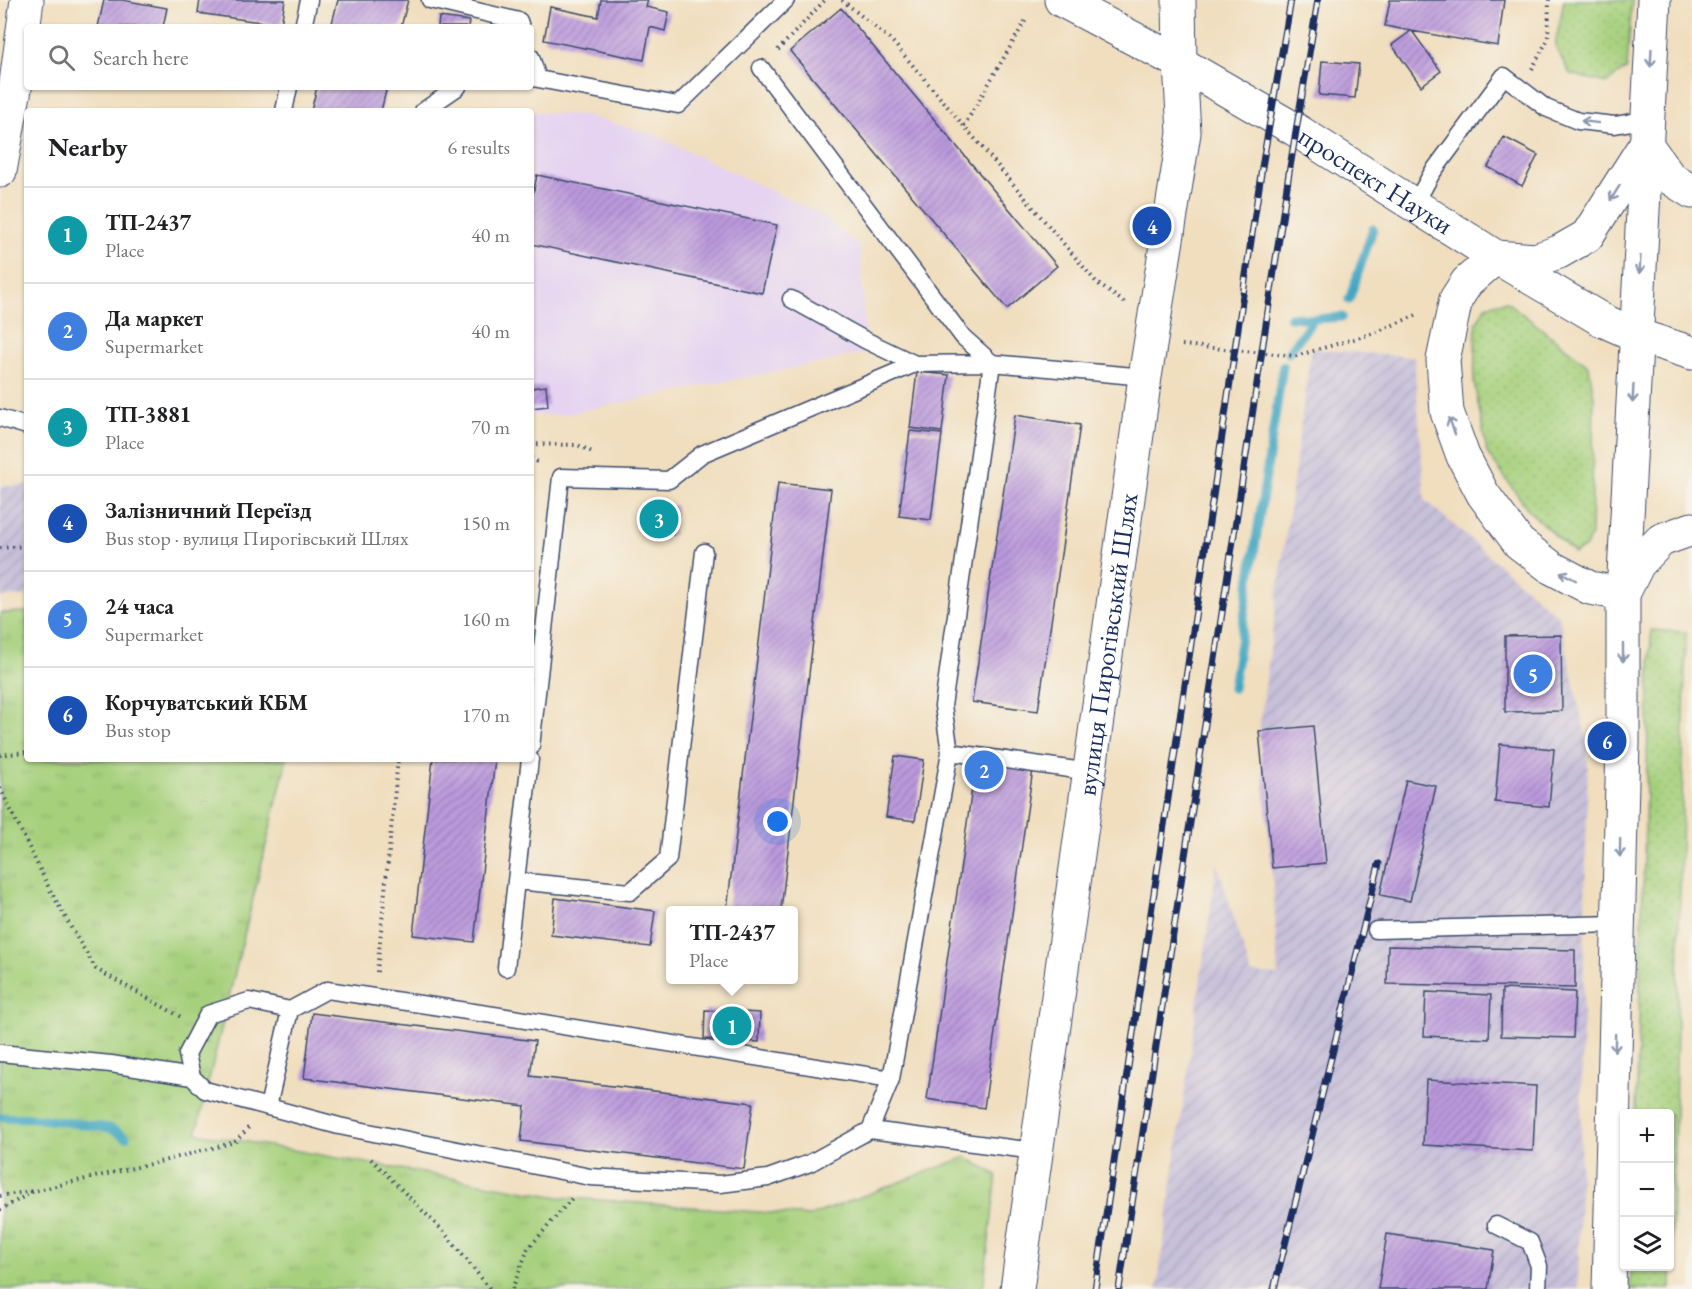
<!DOCTYPE html>
<meta charset="utf-8">
<style>
body{margin:0;font-family:"EB Garamond",serif;background:#f2f2f2;color:#202124}
.controls{position:absolute;right:18px;bottom:18px;display:grid;overflow:hidden;border-radius:6px;box-shadow:0 2px 4px #0004}
.controls button{width:54px;height:54px;display:grid;place-items:center;padding:0;border:0;border-bottom:2px solid #e0e0e0;background:#fff;color:#202124;font:30px sans-serif}
.you{position:absolute;left:778px;top:822px;width:21px;height:21px;margin:-15px;border:4px solid #fff;border-radius:50%;background:#1a73e8;box-shadow:0 0 0 9px #1a73e833}
.badge{display:grid;place-items:center;width:39px;height:39px;border-radius:50%;background:#ea580c;color:#fff;font-size:20px;font-weight:700}
.pin{position:absolute;translate:-50% -50%;border:3px solid #fff;box-shadow:0 2px 6px #0006}
.popup{position:absolute;left:666px;top:906px;width:132px;height:78px;box-sizing:border-box;display:grid;place-content:center;border-radius:6px;background:#fff;filter:drop-shadow(0 2px 4px #0005);font-size:20px;white-space:nowrap;color:#757577}
.popup b{font-size:22px;color:#202124}
.popup::after{content:'';position:absolute;left:50%;top:100%;margin-left:-12px;border:12px solid transparent;border-top-color:#fff}
.list{margin:0;padding:0;list-style:none}
h2{display:flex;justify-content:space-between;align-items:center;height:78px;margin:0;padding:0 24px;font-size:26px}
h2 small{font-size:20px;font-weight:400;color:#757577}
.list li{display:grid;grid-template-columns:39px 1fr auto;gap:18px;align-items:center;box-sizing:border-box;height:96px;padding:0 24px;border-top:2px solid #e0e0e0}
.list b{display:block;font-size:22px;white-space:nowrap}
.list p{margin:0;font-size:20px;white-space:nowrap;color:#757577}
.list em{font-size:20px;font-style:normal;color:#757577}
.icon{flex:none;width:33px;height:33px;fill:none;stroke:currentColor;stroke-width:2;stroke-linecap:round;stroke-linejoin:round}
.map{position:relative;flex:none;width:1692px;height:1289px;overflow:hidden}
.search{position:absolute;background:#fff;box-shadow:0 2px 4px #0004;left:24px;top:24px;width:510px;height:66px;display:flex;align-items:center;gap:15px;box-sizing:border-box;padding:0 21px;border-radius:6px;color:#757577;font-size:22px}
.panel{position:absolute;background:#fff;box-shadow:0 2px 4px #0004;left:24px;top:108px;width:510px;height:654px;border-radius:6px}
.map>svg:first-child{display:block}
.built{fill:#e5d3f1}
.industrial{fill:url(#industrial-furrows)}
.grass{fill:url(#grass-dots);stroke:#60806d;stroke-width:1.5}
.park{fill:url(#park-tufts);stroke:#60806d;stroke-width:1.5}
.lines{fill:none;stroke-linecap:round;stroke-linejoin:round}
.stream{stroke:#43a7c3;stroke-width:9}
.building{fill:url(#building-hatch)}
.service-casing{stroke:#3b496c;stroke-width:19}
.minor-casing{stroke:#3b496c;stroke-width:35}
.tertiary-casing{stroke:#3b496c;stroke-width:35}
.secondary-casing{stroke:#3b496c;stroke-width:35}
.path{stroke:#3b496c;stroke-width:4;stroke-dasharray:1.5 4.5;stroke-linecap:butt}
.service{stroke:#fff;stroke-width:16}
.minor{stroke:#fff;stroke-width:33}
.tertiary{stroke:#fff;stroke-width:33}
.secondary{stroke:#fff;stroke-width:33}
.rail-casing{stroke:#1b2f5e;stroke-width:7}
.rail{stroke:#f7f3e8;stroke-width:4.5;stroke-dasharray:14;stroke-linecap:butt}
.oneway{stroke:#8d97ae}
.labels{text-anchor:middle;stroke-width:4.5;stroke-linejoin:round;paint-order:stroke}
.street-label{font-size:27px;fill:#1b2f5e;stroke:#f7f3e8}
</style>
<div class="map">
<svg width="1692" height="1289" viewBox="0 0 1692 1289">
<defs>
<pattern id="industrial-furrows" width="10" height="10" patternUnits="userSpaceOnUse" patternTransform="scale(1.5)"><rect width="10" height="10" fill="#c7c0d9"/><path d="M-1 1l2-2M0 10L10 0M9 11l2-2" fill="none" stroke="#aaa5bd"/></pattern>
<pattern id="grass-dots" width="8" height="8" patternUnits="userSpaceOnUse" patternTransform="scale(1.5)"><rect width="8" height="8" fill="#a6d07c"/><path d="M2 2h.1M6 6h.1" fill="none" stroke="#8eb36e" stroke-width="1.8" stroke-linecap="round"/></pattern>
<pattern id="park-tufts" width="24" height="20" patternUnits="userSpaceOnUse" patternTransform="scale(1.5)"><rect width="24" height="20" fill="#a6d07c"/><path d="M3 7l-1-3M5 7V3M7 7l1-3M15 17l-1-3M17 17v-4M19 17l1-3" fill="none" stroke="#8eb36e"/></pattern>
<pattern id="building-hatch" width="6" height="6" patternUnits="userSpaceOnUse" patternTransform="scale(1.5)"><rect width="6" height="6" fill="#bb9add"/><path d="M-1 1l2-2M0 6l6-6M5 7l2-2" fill="none" stroke="#977eb6"/></pattern>
</defs>
<rect width="100%" height="100%" fill="#f7f3e8"/>
<filter id="ink" filterUnits="userSpaceOnUse"><feTurbulence type="fractalNoise" baseFrequency=".0167" numOctaves="2"/><feDisplacementMap in="SourceGraphic" scale="12" xChannelSelector="R" yChannelSelector="G"/><feConvolveMatrix kernelMatrix="1 2 1 2 8 2 1 2 1" color-interpolation-filters="sRGB"/></filter>
<filter id="wash" filterUnits="userSpaceOnUse"><feTurbulence type="fractalNoise" baseFrequency=".008" numOctaves="4" result="noise"/><feDisplacementMap in="SourceGraphic" scale="24" xChannelSelector="R" yChannelSelector="G"/><feGaussianBlur stdDeviation="1.35" result="paint"/><feColorMatrix in="noise" values="0 0 0 0 0 0 0 0 0 0 0 0 0 0 0 0 0 1.4 0 .05"/><feComposite in="paint" operator="in"/></filter>
<g filter="url(#wash)">
<rect width="100%" height="100%" fill="#f0debe"/>
<path class="built" d="M 531,112 L 584,115 L 652,134 L 820,214 L 860,247 L 866,353 L 562,415 L 531,415 Z"/>
<path class="industrial" d="M 1311,349 L 1414,357 L 1425,500 L 1559,617 L 1588,747 L 1578,1289 L 1157,1289 L 1217,863 L 1251,973 L 1278,975 L 1272,868 L 1259,731 Z
M 27,485 L 27,596 L 0,597 L 0,487 Z"/>
<path class="grass" d="M 1564,0 L 1632,0 L 1627,68 L 1606,83 L 1570,74 L 1555,46 Z
M 1506,301 L 1589,366 L 1594,398 L 1591,535 L 1586,547 L 1574,553 L 1530,512 L 1487,453 L 1474,382 L 1476,323 L 1486,306 Z
M 1651,630 L 1686,632 L 1671,1289 L 1630,1289 L 1631,1267 L 1670,1266 L 1670,1114 L 1636,1113 Z"/>
<path class="park" d="M 27,612 L 27,759 L 287,759 L 196,1133 L 559,1197 L 810,1216 L 966,1157 L 997,1175 L 983,1289 L 0,1289 L 0,613 Z"/>
<g class="lines">
<path class="stream" d="M 1349,300 L 1373,229
M 1290,317 L 1314,319 L 1342,317
M 1288,353 L 1314,319
M 1233,688 L 1283,366
M 0,1117 L 34,1118 L 110,1128 L 126,1137"/>
</g>
<g id="blocks">
<path class="building" d="M 104,0 L 122,0 L 167,8 L 163,27 L 98,27 Z
M 200,0 L 285,0 L 281,25 L 198,13 Z
M 338,0 L 408,0 L 401,27 L 331,27 Z
M 601,0 L 648,0 L 646,7 L 669,12 L 665,31 L 650,27 L 644,60 L 544,40 L 550,7 L 598,17 Z
M 1390,0 L 1504,0 L 1498,46 L 1412,31 L 1441,71 L 1421,86 L 1392,45 L 1411,31 L 1385,26 Z
M 841,8 L 1057,266 L 1007,309 L 790,51 Z
M 439,17 L 469,21 L 468,27 L 438,27 Z
M 1322,61 L 1359,64 L 1355,98 L 1319,95 Z
M 317,87 L 387,87 L 381,111 L 311,111 Z
M 1504,137 L 1538,155 L 1522,186 L 1488,167 Z
M 537,175 L 777,225 L 762,293 L 531,244 L 531,204 Z
M 917,372 L 949,375 L 942,432 L 910,428 Z
M 546,386 L 548,406 L 531,408 L 531,388 Z
M 1015,415 L 1080,425 L 1038,711 L 972,702 Z
M 910,431 L 942,434 L 931,520 L 899,516 Z
M 778,483 L 831,489 L 781,910 L 727,910 Z
M 645,504 L 676,506 L 673,535 L 643,532 Z
M 1561,635 L 1562,711 L 1505,712 L 1505,636 Z
M 1313,726 L 1326,863 L 1272,868 L 1259,731 Z
M 1500,744 L 1554,749 L 1549,807 L 1495,802 Z
M 895,756 L 924,760 L 915,821 L 886,817 Z
M 433,759 L 495,759 L 474,942 L 413,935 Z
M 976,761 L 1033,769 L 984,1108 L 927,1099 Z
M 1406,780 L 1436,786 L 1410,901 L 1380,895 Z
M 555,898 L 655,911 L 650,947 L 551,935 Z
M 1388,946 L 1575,950 L 1575,988 L 1387,984 Z
M 1502,989 L 1575,992 L 1573,1038 L 1501,1036 Z
M 1426,992 L 1491,995 L 1489,1039 L 1424,1036 Z
M 705,1010 L 760,1013 L 759,1042 L 704,1039 Z
M 312,1013 L 535,1041 L 530,1076 L 753,1103 L 744,1169 L 521,1141 L 525,1106 L 304,1078 Z
M 1426,1080 L 1536,1086 L 1533,1151 L 1423,1145 Z
M 1387,1234 L 1494,1250 L 1488,1289 L 1378,1289 Z"/>
</g>
</g>
<g filter="url(#ink)">
<use href="#blocks" fill-opacity="0" stroke="#3b496c" stroke-width="1.5"/>
<g class="lines">
<defs>
<path id="service" d="M 430,0 L 519,21 L 521,27
M 303,27 L 309,0
M 531,57 L 538,79 L 678,105 L 786,0
M 761,68 L 963,337 L 992,363 L 943,706 L 950,752 L 891,1079 L 870,1130
M 284,111 L 289,87
M 423,111 L 458,87
M 1415,204 L 1432,173 L 1504,76 L 1546,108 L 1578,121 L 1615,125 L 1648,119
M 791,299 L 865,340 L 915,364
M 0,418 L 27,426
M 531,747 L 561,477 L 669,480 L 702,454 L 915,364 L 992,363 L 1145,377
M 950,752 L 1090,772
M 516,881 L 630,892 L 668,859 L 704,552
M 1376,930 L 1618,924
M 506,968 L 530,759
M 290,1010 L 249,1001 L 208,1014 L 187,1054 L 192,1077 L 205,1090 L 339,1126 L 590,1177 L 720,1184 L 768,1178 L 810,1163 L 870,1130 L 1035,1151
M 0,1053 L 111,1064 L 192,1077
M 268,1107 L 290,1010 L 327,990 L 500,1016 L 891,1079
M 1496,1225 L 1530,1242 L 1539,1266 L 1538,1289"/>
<path id="minor" d="M 1179,0 L 1180,63
M 0,171 L 16,83 L 27,0"/>
<g id="tertiary">
<path id="s1" d="M 1017,1289 L 1145,377 L 1184,133 L 1180,63"/>
</g>
<g id="secondary">
<path id="s2" d="M 1061,0 L 1180,63 L 1296,130 L 1496,257 L 1602,320 L 1636,335 L 1692,353"/>
<path d="M 1646,144 L 1670,178 L 1692,192"/>
<path d="M 1625,590 L 1638,564 L 1661,540 L 1692,529"/>
<path d="M 1623,594 L 1590,588 L 1552,568 L 1519,543 L 1483,494 L 1463,456 L 1447,412 L 1443,360 L 1456,299 L 1467,282 L 1496,257 L 1535,260 L 1559,252 L 1587,236 L 1645,145"/>
<path d="M 1609,1289 L 1623,743 L 1623,594 L 1654,0"/>
</g>
</defs>
<use href="#service" class="service-casing"/>
<use href="#minor" class="minor-casing"/>
<use href="#tertiary" class="tertiary-casing"/>
<use href="#secondary" class="secondary-casing"/>
<path class="path" d="M 842,0 L 892,41 L 1097,283 L 1125,303
M 778,50 L 825,0
M 1532,69 L 1548,39 L 1549,0
M 964,126 L 1027,18
M 1182,345 L 1296,356 L 1374,333 L 1419,314
M 531,444 L 578,445 L 592,452
M 531,458 L 541,464
M 0,548 L 27,546
M 0,755 L 27,752
M 0,788 L 50,890 L 73,931 L 96,969 L 181,1017
M 377,972 L 398,759
M 371,1159 L 444,1232 L 490,1289
M 0,1196 L 32,1191
M 0,1210 L 34,1191 L 163,1161 L 235,1142 L 249,1127
M 512,1289 L 528,1249 L 572,1198"/>
<use href="#service" class="service"/>
<use href="#minor" class="minor"/>
<use href="#tertiary" class="tertiary"/>
<use href="#secondary" class="secondary"/>
<defs>
<path id="rail" d="M 1095,1289 L 1262,167 L 1291,0
M 1119,1289 L 1289,173 L 1318,0
M 1274,1289 L 1379,864"/>
</defs>
<use href="#rail" class="rail-casing"/>
<use href="#rail" class="rail"/>
</g>
<defs><path id="oneway-shaft" d="M-6 0H5M1.5-3L5.5 0L1.5 3" fill="none" stroke-width="1.6" stroke-linecap="round" stroke-linejoin="round" transform="scale(1.5)"/></defs>
<g class="oneway">
<use href="#oneway-shaft" transform="translate(1651 58) rotate(93)"/>
<use href="#oneway-shaft" transform="translate(1590 122) rotate(-173)"/>
<use href="#oneway-shaft" transform="translate(1615 193) rotate(122)"/>
<use href="#oneway-shaft" transform="translate(1640 265) rotate(93)"/>
<use href="#oneway-shaft" transform="translate(1633 394) rotate(93)"/>
<use href="#oneway-shaft" transform="translate(1452 426) rotate(-110)"/>
<use href="#oneway-shaft" transform="translate(1568 576) rotate(-152)"/>
<use href="#oneway-shaft" transform="translate(1623 653) rotate(90)"/>
<use href="#oneway-shaft" transform="translate(1620 848) rotate(91)"/>
<use href="#oneway-shaft" transform="translate(1615 1043) rotate(91)"/>
</g>
</g>
<g class="labels">
<g class="street-label">
<text dy="9" stroke="none"><textPath href="#s2" startOffset="363">проспект Науки</textPath></text>
<text dy="9" stroke="none"><textPath href="#s1" startOffset="651">вулиця Пирогівський Шлях</textPath></text>
</g>
</g>
</svg>
<div class="controls">
<button>+</button>
<button>−</button>
<button><svg class="icon" aria-label="layers" viewBox="0 0 24 24"><path d="M12 4l9 5-9 5-9-5zM3 14l9 5 9-5"/></svg></button>
</div>
<div class="you"></div>
<div class="pin badge" style="left:732px;top:1026px;background:#0f9aa8">1</div>
<div class="popup"><b>ТП-2437</b>Place</div>
<div class="pin badge" style="left:984px;top:770px;background:#3f7fe0">2</div>
<div class="pin badge" style="left:659px;top:519px;background:#0f9aa8">3</div>
<div class="pin badge" style="left:1152px;top:226px;background:#1a4fb4">4</div>
<div class="pin badge" style="left:1533px;top:674px;background:#3f7fe0">5</div>
<div class="pin badge" style="left:1607px;top:741px;background:#1a4fb4">6</div>
<div class="search"><svg class="icon" aria-label="search" viewBox="0 0 24 24"><circle cx="10" cy="10" r="6"/><path d="M15 15l6 6"/></svg>Search here</div>
<section class="panel">
<h2>Nearby<small>6 results</small></h2>
<ul class="list">
<li><span class="badge" style="background:#0f9aa8">1</span><div><b>ТП-2437</b><p>Place</p></div><em>40 m</em></li>
<li><span class="badge" style="background:#3f7fe0">2</span><div><b>Да маркет</b><p>Supermarket</p></div><em>40 m</em></li>
<li><span class="badge" style="background:#0f9aa8">3</span><div><b>ТП-3881</b><p>Place</p></div><em>70 m</em></li>
<li><span class="badge" style="background:#1a4fb4">4</span><div><b>Залізничний Переїзд</b><p>Bus stop · вулиця Пирогівський Шлях</p></div><em>150 m</em></li>
<li><span class="badge" style="background:#3f7fe0">5</span><div><b>24 часа</b><p>Supermarket</p></div><em>160 m</em></li>
<li><span class="badge" style="background:#1a4fb4">6</span><div><b>Корчуватський КБМ</b><p>Bus stop</p></div><em>170 m</em></li>
</ul>
</section>
</div>
